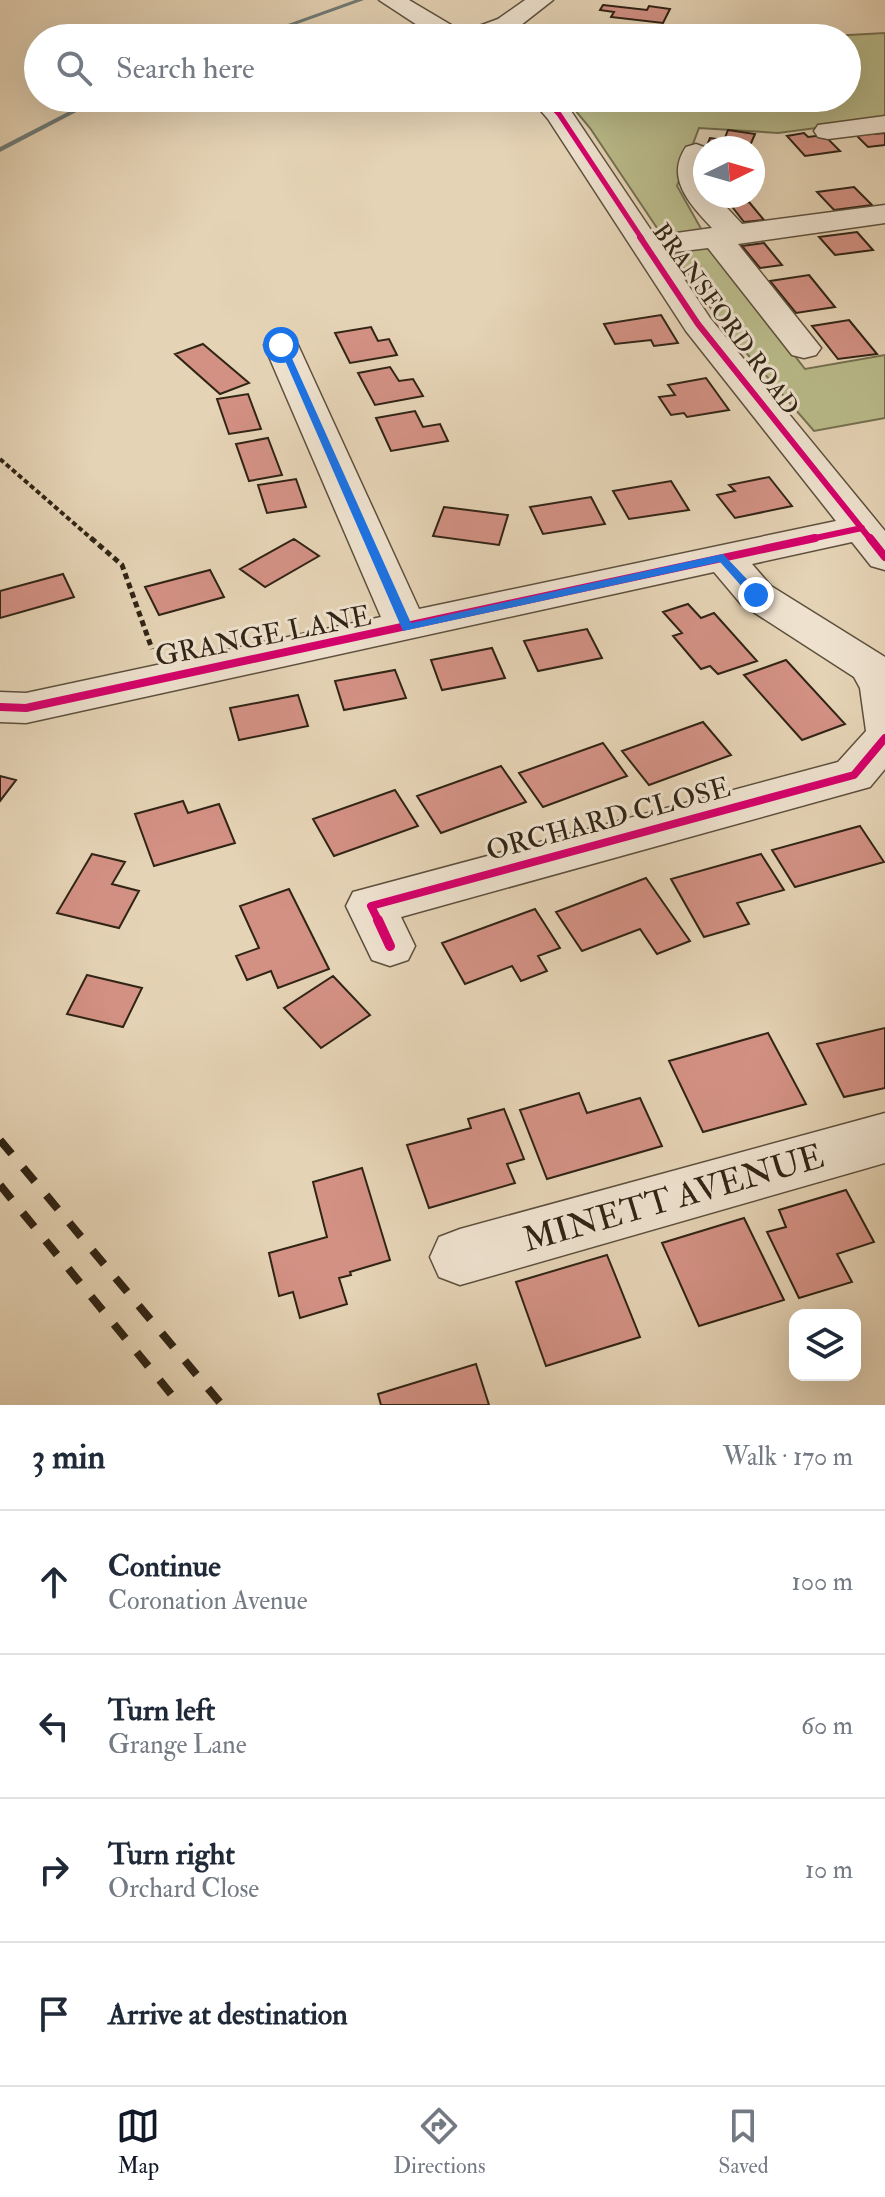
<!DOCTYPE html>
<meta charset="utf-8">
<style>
body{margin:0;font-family:"IM FELL Double Pica",serif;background:#f2f2f3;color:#1f2937}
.controls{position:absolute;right:24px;bottom:24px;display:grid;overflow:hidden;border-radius:16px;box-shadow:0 8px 32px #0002}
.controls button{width:72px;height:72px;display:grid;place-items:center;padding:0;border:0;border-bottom:2px solid #e0e1e3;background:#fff;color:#1f2937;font:40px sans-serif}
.compass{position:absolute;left:693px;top:136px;width:72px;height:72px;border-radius:50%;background:#fff;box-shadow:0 8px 32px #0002;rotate:85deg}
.stop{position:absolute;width:24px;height:24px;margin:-18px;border:6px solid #1a73e8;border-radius:50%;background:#fff}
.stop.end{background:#1a73e8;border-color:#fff;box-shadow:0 2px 8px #0008}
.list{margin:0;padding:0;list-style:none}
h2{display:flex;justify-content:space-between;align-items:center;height:104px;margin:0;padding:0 32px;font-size:34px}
h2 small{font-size:26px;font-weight:400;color:#747a83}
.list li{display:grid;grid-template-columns:52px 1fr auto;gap:24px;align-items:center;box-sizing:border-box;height:144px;padding:0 32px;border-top:2px solid #e0e1e3}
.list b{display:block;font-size:30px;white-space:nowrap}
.list p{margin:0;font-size:26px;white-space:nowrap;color:#747a83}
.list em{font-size:26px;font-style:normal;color:#747a83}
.icon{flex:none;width:44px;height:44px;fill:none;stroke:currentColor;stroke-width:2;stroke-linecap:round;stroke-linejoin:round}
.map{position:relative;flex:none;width:885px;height:1405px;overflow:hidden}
.search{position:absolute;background:#fff;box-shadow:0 8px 32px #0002;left:24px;right:24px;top:24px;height:88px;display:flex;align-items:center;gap:20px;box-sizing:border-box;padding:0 28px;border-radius:44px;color:#747a83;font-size:30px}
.sheet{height:680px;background:#fff}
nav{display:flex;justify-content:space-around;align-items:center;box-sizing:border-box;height:112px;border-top:2px solid #e0e1e3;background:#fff;font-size:22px;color:#747a83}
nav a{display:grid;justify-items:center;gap:4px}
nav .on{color:#111827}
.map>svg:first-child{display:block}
.green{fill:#babb8a;stroke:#757050;stroke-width:2}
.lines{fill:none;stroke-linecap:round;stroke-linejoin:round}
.stream{fill:#707b77;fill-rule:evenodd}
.building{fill:#d39184;stroke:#302415;stroke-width:2}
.minor-casing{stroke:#5d503d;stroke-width:3}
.path-far1{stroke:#302415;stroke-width:4;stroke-dasharray:5 3;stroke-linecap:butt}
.path{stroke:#302415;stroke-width:5;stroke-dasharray:6 4;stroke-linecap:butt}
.minor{fill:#eee2cf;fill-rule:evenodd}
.rail{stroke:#302415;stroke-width:8;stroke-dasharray:18 18;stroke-linecap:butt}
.cycleway-far3-casing{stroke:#eee2cf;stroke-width:8}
.cycleway-far2-casing{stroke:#eee2cf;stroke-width:10}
.cycleway-far1-casing{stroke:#eee2cf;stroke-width:13}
.cycleway-casing{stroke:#eee2cf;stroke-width:15}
.cycleway-far3{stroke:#d6006c;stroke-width:5}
.cycleway-far2{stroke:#d6006c;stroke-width:6}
.cycleway-far1{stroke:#d6006c;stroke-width:8}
.cycleway{stroke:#d6006c;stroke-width:10}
.route{fill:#1a73e8}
.labels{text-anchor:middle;stroke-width:6;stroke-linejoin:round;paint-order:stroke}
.far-street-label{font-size:24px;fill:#302415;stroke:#eee2cf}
.street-label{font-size:28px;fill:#302415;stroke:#eee2cf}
.near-street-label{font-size:34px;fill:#302415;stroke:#eee2cf}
</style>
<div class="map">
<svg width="885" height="1405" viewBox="0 0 885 1405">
<rect width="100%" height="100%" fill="#e5d3b5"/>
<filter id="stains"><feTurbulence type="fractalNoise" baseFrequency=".0025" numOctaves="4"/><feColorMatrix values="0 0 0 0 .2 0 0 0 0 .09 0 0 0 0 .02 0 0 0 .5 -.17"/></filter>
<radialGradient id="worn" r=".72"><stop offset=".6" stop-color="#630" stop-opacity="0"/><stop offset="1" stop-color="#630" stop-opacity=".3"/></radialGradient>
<path class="green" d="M 885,33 L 885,119 L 778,133 L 699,128 L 677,186 L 713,250 L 805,369 L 885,355 L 885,418 L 814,431 L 722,325 L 590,128 L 565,98 L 847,98 L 847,38 L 795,38 Z"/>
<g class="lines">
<path class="stream" d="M 355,0 L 364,0 L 258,38 L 249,38 Z
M 95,98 L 103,98 L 0,152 L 0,147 Z"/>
</g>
<path class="building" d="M 603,5 L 647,10 L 649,6 L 670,9 L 663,23 L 611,17 L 614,12 L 600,10 Z
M 544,28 L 565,34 L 559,38 L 526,38 Z
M 869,129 L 874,134 L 885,133 L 885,145 L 868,147 L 852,131 Z
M 728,130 L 755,134 L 749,148 L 706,148 L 710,138 L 724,140 Z
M 804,133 L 808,137 L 824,135 L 840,151 L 805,156 L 787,136 Z
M 854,187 L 872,205 L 834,210 L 817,192 Z
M 749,202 L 764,220 L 744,222 L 730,204 Z
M 857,232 L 873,250 L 835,255 L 819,237 Z
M 764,243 L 782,265 L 760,268 L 742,246 Z
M 809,275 L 835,307 L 796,313 L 770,281 Z
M 661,315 L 678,343 L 654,346 L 651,340 L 615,344 L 604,324 Z
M 849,320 L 877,354 L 838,359 L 812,326 Z
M 371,327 L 378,341 L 389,339 L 397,355 L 350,363 L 335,333 Z
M 203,344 L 249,383 L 220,394 L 175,354 Z
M 390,367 L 399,381 L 413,379 L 423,396 L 375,405 L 358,373 Z
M 706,378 L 729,410 L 687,417 L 684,413 L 671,415 L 659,397 L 675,395 L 668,385 Z
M 248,394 L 261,429 L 229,434 L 217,399 Z
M 415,411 L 423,427 L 440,424 L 448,441 L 391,451 L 376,418 Z
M 268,438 L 282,475 L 249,481 L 236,444 Z
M 769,477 L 792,506 L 735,518 L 717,495 L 735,491 L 729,485 Z
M 296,479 L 306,507 L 267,513 L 258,485 Z
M 671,481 L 689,510 L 629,519 L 613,491 Z
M 591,497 L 605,524 L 543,534 L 530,507 Z
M 444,507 L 508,515 L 499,545 L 433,536 Z
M 294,539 L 319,556 L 265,587 L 240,569 Z
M 210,570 L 224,597 L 159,615 L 145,587 Z
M 63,574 L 74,597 L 0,618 L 0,591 Z
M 688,604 L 701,618 L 714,613 L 757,661 L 718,674 L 710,666 L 701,669 L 673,636 L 682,633 L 663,612 Z
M 587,629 L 602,658 L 538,671 L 524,641 Z
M 492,648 L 505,678 L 442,690 L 431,660 Z
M 786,660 L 845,724 L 802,740 L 744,675 Z
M 395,670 L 406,698 L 344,710 L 335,681 Z
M 298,695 L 308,726 L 239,740 L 230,708 Z
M 703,722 L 731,755 L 649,785 L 622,751 Z
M 603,743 L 627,776 L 543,807 L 519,773 Z
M 501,766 L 526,802 L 441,833 L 417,796 Z
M 0,776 L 16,780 L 0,801 Z
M 395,790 L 418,826 L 334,856 L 313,819 Z
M 183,801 L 188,813 L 219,804 L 235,843 L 154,866 L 135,814 Z
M 860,826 L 884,862 L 795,887 L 772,850 Z
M 92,854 L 125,862 L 112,884 L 139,891 L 119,928 L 57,913 Z
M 761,854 L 784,890 L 737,903 L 749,924 L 704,937 L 671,879 Z
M 646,878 L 690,941 L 657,954 L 640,929 L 582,951 L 556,912 Z
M 289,889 L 329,969 L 278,988 L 271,971 L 247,980 L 236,956 L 259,948 L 240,906 Z
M 535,909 L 560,948 L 538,956 L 547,971 L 521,981 L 512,966 L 465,984 L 442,943 Z
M 87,975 L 142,988 L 123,1027 L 67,1014 Z
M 333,976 L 370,1015 L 321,1048 L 284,1008 Z
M 885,1028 L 885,1088 L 844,1097 L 817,1044 Z
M 768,1033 L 806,1104 L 703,1132 L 669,1061 Z
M 579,1093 L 587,1113 L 640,1098 L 662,1146 L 547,1179 L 520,1110 Z
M 504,1109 L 524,1159 L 507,1164 L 515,1183 L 429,1208 L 407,1145 L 471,1128 L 468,1119 Z
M 362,1168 L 390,1260 L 350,1272 L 351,1275 L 339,1278 L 347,1304 L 300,1318 L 293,1292 L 279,1296 L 269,1253 L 327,1237 L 313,1182 Z
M 846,1190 L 874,1242 L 837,1254 L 852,1282 L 799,1298 L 767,1232 L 786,1227 L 779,1210 Z
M 744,1218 L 784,1300 L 699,1326 L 662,1243 Z
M 607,1255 L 640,1337 L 546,1366 L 516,1282 Z
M 476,1364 L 489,1405 L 381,1405 L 378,1394 Z"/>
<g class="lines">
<defs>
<path id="minor" d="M 379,0 L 409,0 L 463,32 L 498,19 L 525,0 L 553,0 L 516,29 L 493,38 L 437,38 Z
M 530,98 L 559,98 L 569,108 L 655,236 L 712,228 C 692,206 664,179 686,147 L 696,144 L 707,148 L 705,196 L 716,196 L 742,224 L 885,205 L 885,223 L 738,244 L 821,348 L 816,355 L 804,358 L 792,355 L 708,248 L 667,253 L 710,318 L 885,531 L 885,570 L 871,566 L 852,542 L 752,564 L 771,586 L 885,657 L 885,769 L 870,787 L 401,917 L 415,946 L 408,960 L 390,966 L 372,960 L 346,906 L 353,892 L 838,762 L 866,731 L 860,688 L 854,677 L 741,604 L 714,572 L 26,723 L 0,722 L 0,692 L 26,693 L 381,617 L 264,345 L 269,338 L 281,335 L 293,338 L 298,345 L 419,609 L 836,521 L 686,331 L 548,119 Z
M 885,116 L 885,132 L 828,139 L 818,137 L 814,131 L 818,125 Z
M 885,1113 L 885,1163 L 460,1285 L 439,1277 L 430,1257 L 439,1237 L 460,1229 Z"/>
</defs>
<use href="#minor" class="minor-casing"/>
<path class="path-far1" d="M 0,459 L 93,540"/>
<path class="path" d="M 91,538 L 122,565 L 152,649"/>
<use href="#minor" class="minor"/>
<path class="rail" d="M 0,1140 L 222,1405
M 0,1185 L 180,1405"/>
<defs>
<path id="cycleway-far3" d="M 544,98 L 559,114 L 642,239"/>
<path id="cycleway-far2" d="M 640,237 L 698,324 L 871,540
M 806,540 L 862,528"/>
<path id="cycleway-far1" d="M 870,538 L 885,557
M 0,707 L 26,708 L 815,538
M 379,922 L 371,906 L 854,775 L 885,738"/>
<path id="cycleway" d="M 378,920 L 390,946"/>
</defs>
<use href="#cycleway-far3" class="cycleway-far3-casing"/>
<use href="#cycleway-far2" class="cycleway-far2-casing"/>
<use href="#cycleway-far1" class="cycleway-far1-casing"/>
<use href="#cycleway" class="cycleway-casing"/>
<use href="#cycleway-far3" class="cycleway-far3"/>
<use href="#cycleway-far2" class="cycleway-far2"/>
<use href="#cycleway-far1" class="cycleway-far1"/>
<use href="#cycleway" class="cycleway"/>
</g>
<path class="route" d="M 277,342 L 286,345 L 411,623 L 723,554 L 762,595 L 752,598 L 720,562 L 403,631 Z"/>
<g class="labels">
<g class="far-street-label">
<text transform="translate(726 319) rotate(54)" y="8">BRANSFORD ROAD</text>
</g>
<g class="street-label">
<text transform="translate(263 635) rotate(-11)" y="10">GRANGE LANE</text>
<text transform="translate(608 818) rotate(-15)" y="10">ORCHARD CLOSE</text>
</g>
<g class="near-street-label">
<text transform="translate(673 1197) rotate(-16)" y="12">MINETT AVENUE</text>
</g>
</g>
<rect width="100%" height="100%" filter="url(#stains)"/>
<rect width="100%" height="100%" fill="url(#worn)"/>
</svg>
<div class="controls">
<button><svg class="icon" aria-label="layers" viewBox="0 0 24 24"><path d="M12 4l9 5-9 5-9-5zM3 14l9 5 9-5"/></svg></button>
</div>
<svg class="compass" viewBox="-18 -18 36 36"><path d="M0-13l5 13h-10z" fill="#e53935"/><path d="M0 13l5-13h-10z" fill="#747a83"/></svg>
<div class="stop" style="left:281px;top:345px"></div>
<div class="stop end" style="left:756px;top:595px"></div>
<div class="search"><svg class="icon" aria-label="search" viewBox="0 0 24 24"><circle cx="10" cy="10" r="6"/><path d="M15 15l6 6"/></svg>Search here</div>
</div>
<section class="sheet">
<h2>3 min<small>Walk · 170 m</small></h2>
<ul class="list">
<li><svg class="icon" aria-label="ahead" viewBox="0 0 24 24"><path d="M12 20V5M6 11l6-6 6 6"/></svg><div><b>Continue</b><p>Coronation Avenue</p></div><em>100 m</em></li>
<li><svg class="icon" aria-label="left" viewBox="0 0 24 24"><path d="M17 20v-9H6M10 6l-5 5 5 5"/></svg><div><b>Turn left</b><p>Grange Lane</p></div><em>60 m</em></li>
<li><svg class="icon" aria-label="right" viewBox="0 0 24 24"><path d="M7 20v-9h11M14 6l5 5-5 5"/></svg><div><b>Turn right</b><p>Orchard Close</p></div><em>10 m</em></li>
<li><svg class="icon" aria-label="arrive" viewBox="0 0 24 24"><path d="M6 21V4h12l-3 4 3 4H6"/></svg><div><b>Arrive at destination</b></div></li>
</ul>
</section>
<nav>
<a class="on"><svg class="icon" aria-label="map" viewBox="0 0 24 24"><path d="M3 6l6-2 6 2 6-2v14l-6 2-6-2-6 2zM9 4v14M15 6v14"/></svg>Map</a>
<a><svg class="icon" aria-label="directions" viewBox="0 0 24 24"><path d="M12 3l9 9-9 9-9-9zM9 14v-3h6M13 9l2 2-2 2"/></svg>Directions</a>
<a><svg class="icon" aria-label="saved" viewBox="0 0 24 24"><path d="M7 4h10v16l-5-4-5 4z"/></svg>Saved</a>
</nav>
